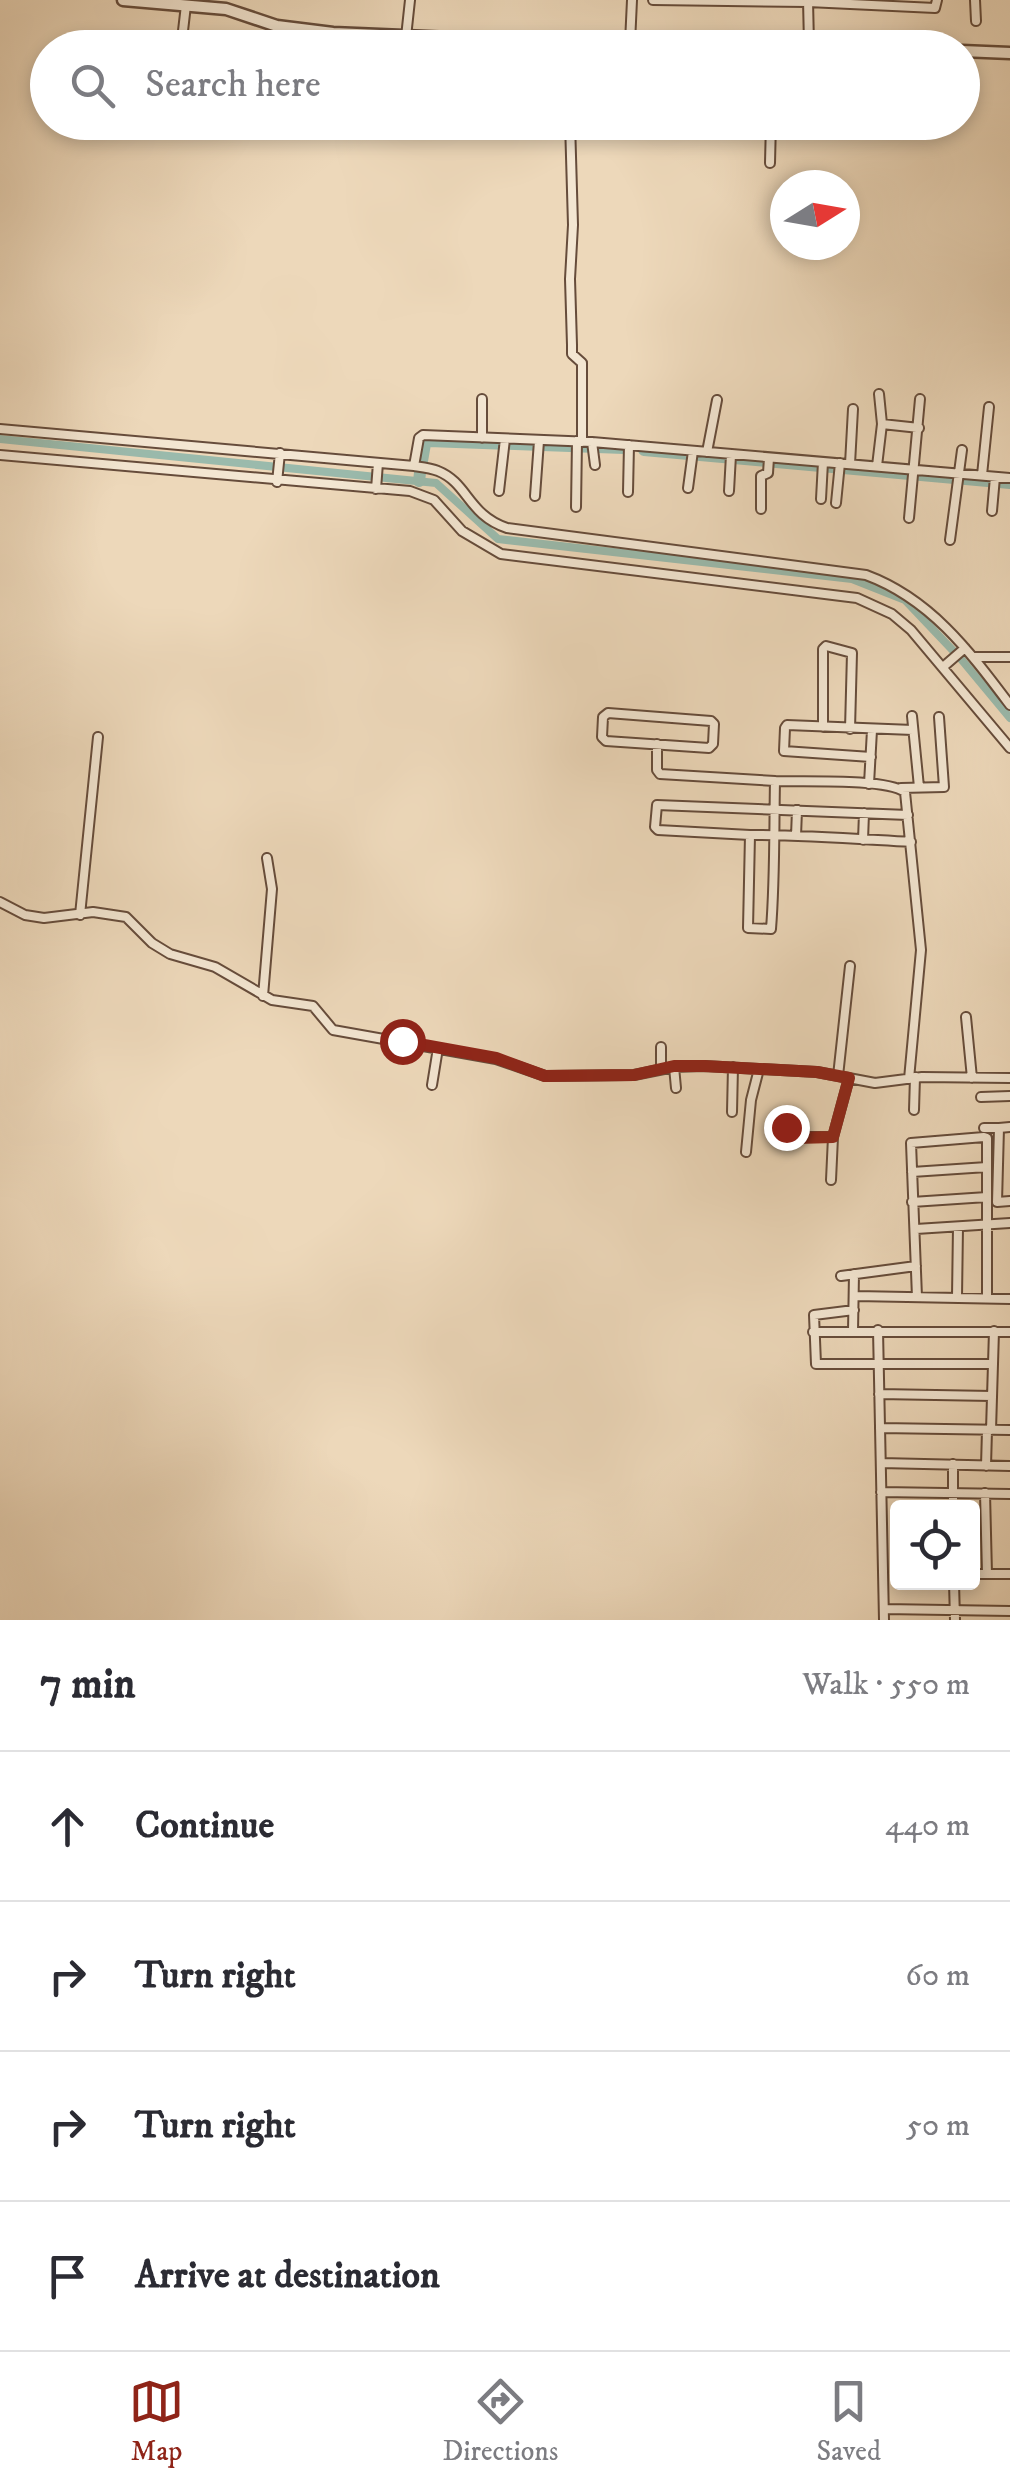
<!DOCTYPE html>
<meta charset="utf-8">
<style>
body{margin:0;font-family:"IM FELL DW Pica",serif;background:#f7f7f7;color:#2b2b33}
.controls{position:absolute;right:30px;bottom:30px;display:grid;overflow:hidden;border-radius:10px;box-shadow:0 5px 15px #0003}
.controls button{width:90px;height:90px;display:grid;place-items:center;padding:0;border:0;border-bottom:2px solid #e1e1e2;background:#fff;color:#2b2b33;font:50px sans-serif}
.compass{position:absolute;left:770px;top:170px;width:90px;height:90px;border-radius:50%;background:#fff;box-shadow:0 5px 15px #0003;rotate:79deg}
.stop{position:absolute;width:30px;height:30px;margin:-22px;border:8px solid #8f2418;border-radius:50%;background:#fff}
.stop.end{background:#8f2418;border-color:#fff;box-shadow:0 2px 10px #0008}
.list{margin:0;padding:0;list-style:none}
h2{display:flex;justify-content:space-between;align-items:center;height:130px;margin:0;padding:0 40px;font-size:42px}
h2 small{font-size:32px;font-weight:400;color:#7c7c81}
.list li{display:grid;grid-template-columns:65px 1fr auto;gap:30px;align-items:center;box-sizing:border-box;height:150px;padding:0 40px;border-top:2px solid #e1e1e2}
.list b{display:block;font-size:38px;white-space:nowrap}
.list em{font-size:32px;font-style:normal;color:#7c7c81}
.icon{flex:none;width:55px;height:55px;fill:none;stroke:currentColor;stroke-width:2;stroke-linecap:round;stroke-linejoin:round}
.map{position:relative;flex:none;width:1010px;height:1620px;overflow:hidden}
.search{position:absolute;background:#fff;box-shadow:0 5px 15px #0003;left:30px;right:30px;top:30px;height:110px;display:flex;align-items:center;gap:25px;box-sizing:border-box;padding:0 35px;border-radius:55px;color:#7c7c81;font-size:38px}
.sheet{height:730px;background:#fff}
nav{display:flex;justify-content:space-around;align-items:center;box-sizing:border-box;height:140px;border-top:2px solid #e1e1e2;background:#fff;font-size:28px;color:#7c7c81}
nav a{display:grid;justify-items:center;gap:5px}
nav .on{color:#8f2418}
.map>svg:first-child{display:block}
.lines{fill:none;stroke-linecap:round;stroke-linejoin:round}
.canal{stroke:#9abaac;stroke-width:8}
.river{stroke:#9abaac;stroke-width:12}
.minor-casing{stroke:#664c3b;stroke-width:12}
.tertiary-casing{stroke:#664c3b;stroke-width:15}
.minor{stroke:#f3e6d2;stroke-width:8}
.tertiary{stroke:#f3e6d2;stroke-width:10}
.route{stroke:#8f2418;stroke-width:12}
</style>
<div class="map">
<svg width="1010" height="1620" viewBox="0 0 1010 1620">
<rect width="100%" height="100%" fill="#edd8ba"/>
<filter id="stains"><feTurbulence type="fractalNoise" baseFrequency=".002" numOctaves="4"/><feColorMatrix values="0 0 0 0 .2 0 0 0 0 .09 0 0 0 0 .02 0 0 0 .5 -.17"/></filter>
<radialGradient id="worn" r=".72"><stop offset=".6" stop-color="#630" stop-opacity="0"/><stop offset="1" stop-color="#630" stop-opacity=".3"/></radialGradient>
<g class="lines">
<path class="canal" d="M 0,439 L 436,483 L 498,539 L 852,579 L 905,600 L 961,659 L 1010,718"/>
<path class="river" d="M 644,450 L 1010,483
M 422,461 L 425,444 L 429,441 L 624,448
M 419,481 L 420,473"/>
<defs>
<path id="minor" d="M 653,0 L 808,2 L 935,8 L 937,0
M 808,0 L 809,44
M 975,0 L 976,21
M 406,37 L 410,0
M 630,43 L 632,0
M 181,48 L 186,5
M 332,48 L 333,33
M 363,48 L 364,35
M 391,48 L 391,36
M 570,122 L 573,225 L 570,279 L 572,345 L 572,354 L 582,363 L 582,442
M 770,163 L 771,122
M 482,399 L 482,438
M 882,424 L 919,428
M 0,429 L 414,466 C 421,467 431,468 438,471 C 468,483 468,515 507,528 L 866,575 C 931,599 970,652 1010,705
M 592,442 L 595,465
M 707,452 L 717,400
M 0,455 L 410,491 L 434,500 L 462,531 L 501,554 L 857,598 L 892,614 L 911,630 L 1010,748
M 850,464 L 853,409
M 414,466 L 419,438 L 423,435 L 592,442 L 1010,478
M 877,466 L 882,424 L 879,394
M 982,475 L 989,407
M 277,482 L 280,453
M 688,488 L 693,451
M 376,489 L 378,463
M 499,491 L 505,439
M 729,491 L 731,455
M 628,492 L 629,445
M 535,496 L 539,441
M 821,499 L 823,462
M 836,503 L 840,463
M 576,507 L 577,441
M 761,509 L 761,476 L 768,473 L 769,458
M 992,511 L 995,477
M 909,518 L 920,399
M 950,540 L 962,450
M 975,657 L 1010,657
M 943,667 L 965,648
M 608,713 L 711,721 L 714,724 L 713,744 L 709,748 L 606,741 L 602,737 L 603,717 Z
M 912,716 L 919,787
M 823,727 L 823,649 L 826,646 L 852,653 L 850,729
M 657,744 L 657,770 L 660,774 L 775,781 C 774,830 775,879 771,929 L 748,928 L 750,835 C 804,835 857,839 911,842
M 871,757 L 784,751 L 785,728 L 787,725 L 913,730
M 775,781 C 803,782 885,778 905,792 L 921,950 L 909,1079
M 869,784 L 872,730
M 901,788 L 944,787 L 939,717
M 750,835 L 658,830 L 655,827 L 657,805 L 908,815
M 796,836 L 797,810
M 863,840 L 864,813
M 0,902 L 25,915 L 44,918 L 93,912 L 126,917 L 152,943 L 170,954 L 215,967 L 272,1000 L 313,1006 L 333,1030 L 496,1059 L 545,1076 L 634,1075 L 674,1067 L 704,1066 L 817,1072 L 875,1083 L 922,1077 L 1010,1078
M 80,915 L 98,737
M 263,996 L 272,889 L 267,858
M 966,1017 L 972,1078
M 661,1047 L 661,1068
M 674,1067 L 676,1088
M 838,1076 L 850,966
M 432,1085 L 438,1048
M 981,1097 L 1010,1096
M 914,1110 L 915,1077
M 732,1112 L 733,1067
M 785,1122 L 793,1137 L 833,1137
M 1010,1127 L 999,1128 L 997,1202 L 1010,1201
M 984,1128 L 999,1128
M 746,1152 L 751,1100 L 759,1069
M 912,1172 L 987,1167
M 831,1180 L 833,1137 L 849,1078
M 912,1202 L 987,1197
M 916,1229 L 1010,1223
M 841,1276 L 916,1266
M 856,1296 L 1010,1299
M 917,1297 L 911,1143 L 984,1137 L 987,1138 L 987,1298
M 957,1297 L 958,1227
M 854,1310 L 814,1315 L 816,1364 L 993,1364
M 878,1330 L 884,1620
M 853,1331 L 854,1274
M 813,1332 L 1010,1332
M 879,1394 L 992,1396
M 880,1428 L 1010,1430
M 991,1430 L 994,1331
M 881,1463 L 1010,1466
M 986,1466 L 987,1430
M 881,1492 L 1010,1494
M 985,1493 L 987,1574
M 953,1508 L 953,1464
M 972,1574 L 1010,1574
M 954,1582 L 955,1620
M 884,1609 L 1010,1611"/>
<path id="tertiary" d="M 123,0 L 226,9 L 277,26 L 333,33 L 568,43 L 905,48
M 962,51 L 1010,53"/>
</defs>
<use href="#minor" class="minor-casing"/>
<use href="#tertiary" class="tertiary-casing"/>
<use href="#minor" class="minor"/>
<use href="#tertiary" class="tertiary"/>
</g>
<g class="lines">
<path class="route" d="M 402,1041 L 496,1058 L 545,1076 L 634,1075 L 674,1066 L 704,1066 L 817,1072 L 849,1078 L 833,1137 L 797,1138 L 786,1127"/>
</g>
<rect width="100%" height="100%" filter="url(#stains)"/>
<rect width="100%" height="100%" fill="url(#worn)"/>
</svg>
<div class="controls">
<button><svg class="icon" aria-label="locate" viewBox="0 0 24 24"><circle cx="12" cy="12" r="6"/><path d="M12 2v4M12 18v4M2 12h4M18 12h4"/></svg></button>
</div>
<svg class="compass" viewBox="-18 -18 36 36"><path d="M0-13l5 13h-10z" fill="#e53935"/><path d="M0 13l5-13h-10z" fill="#7c7c81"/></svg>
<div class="stop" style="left:402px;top:1041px"></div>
<div class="stop end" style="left:786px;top:1127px"></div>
<div class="search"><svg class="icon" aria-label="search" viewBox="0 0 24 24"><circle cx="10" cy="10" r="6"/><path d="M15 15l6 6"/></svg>Search here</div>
</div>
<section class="sheet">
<h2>7 min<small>Walk · 550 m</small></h2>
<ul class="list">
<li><svg class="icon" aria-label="ahead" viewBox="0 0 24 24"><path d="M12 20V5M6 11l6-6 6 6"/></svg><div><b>Continue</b></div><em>440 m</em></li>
<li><svg class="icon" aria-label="right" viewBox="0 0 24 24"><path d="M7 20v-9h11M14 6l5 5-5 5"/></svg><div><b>Turn right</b></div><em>60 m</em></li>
<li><svg class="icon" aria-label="right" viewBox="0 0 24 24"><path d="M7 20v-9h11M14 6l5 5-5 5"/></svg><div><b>Turn right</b></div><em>50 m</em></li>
<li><svg class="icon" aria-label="arrive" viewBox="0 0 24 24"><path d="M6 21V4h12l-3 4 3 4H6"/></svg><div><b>Arrive at destination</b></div></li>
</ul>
</section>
<nav>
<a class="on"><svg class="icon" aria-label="map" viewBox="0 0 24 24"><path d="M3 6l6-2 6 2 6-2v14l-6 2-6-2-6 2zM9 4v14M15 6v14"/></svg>Map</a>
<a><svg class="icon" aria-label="directions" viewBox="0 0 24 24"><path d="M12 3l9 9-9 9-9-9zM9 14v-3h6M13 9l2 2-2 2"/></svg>Directions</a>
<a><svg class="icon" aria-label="saved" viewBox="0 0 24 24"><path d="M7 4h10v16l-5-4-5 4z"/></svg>Saved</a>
</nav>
